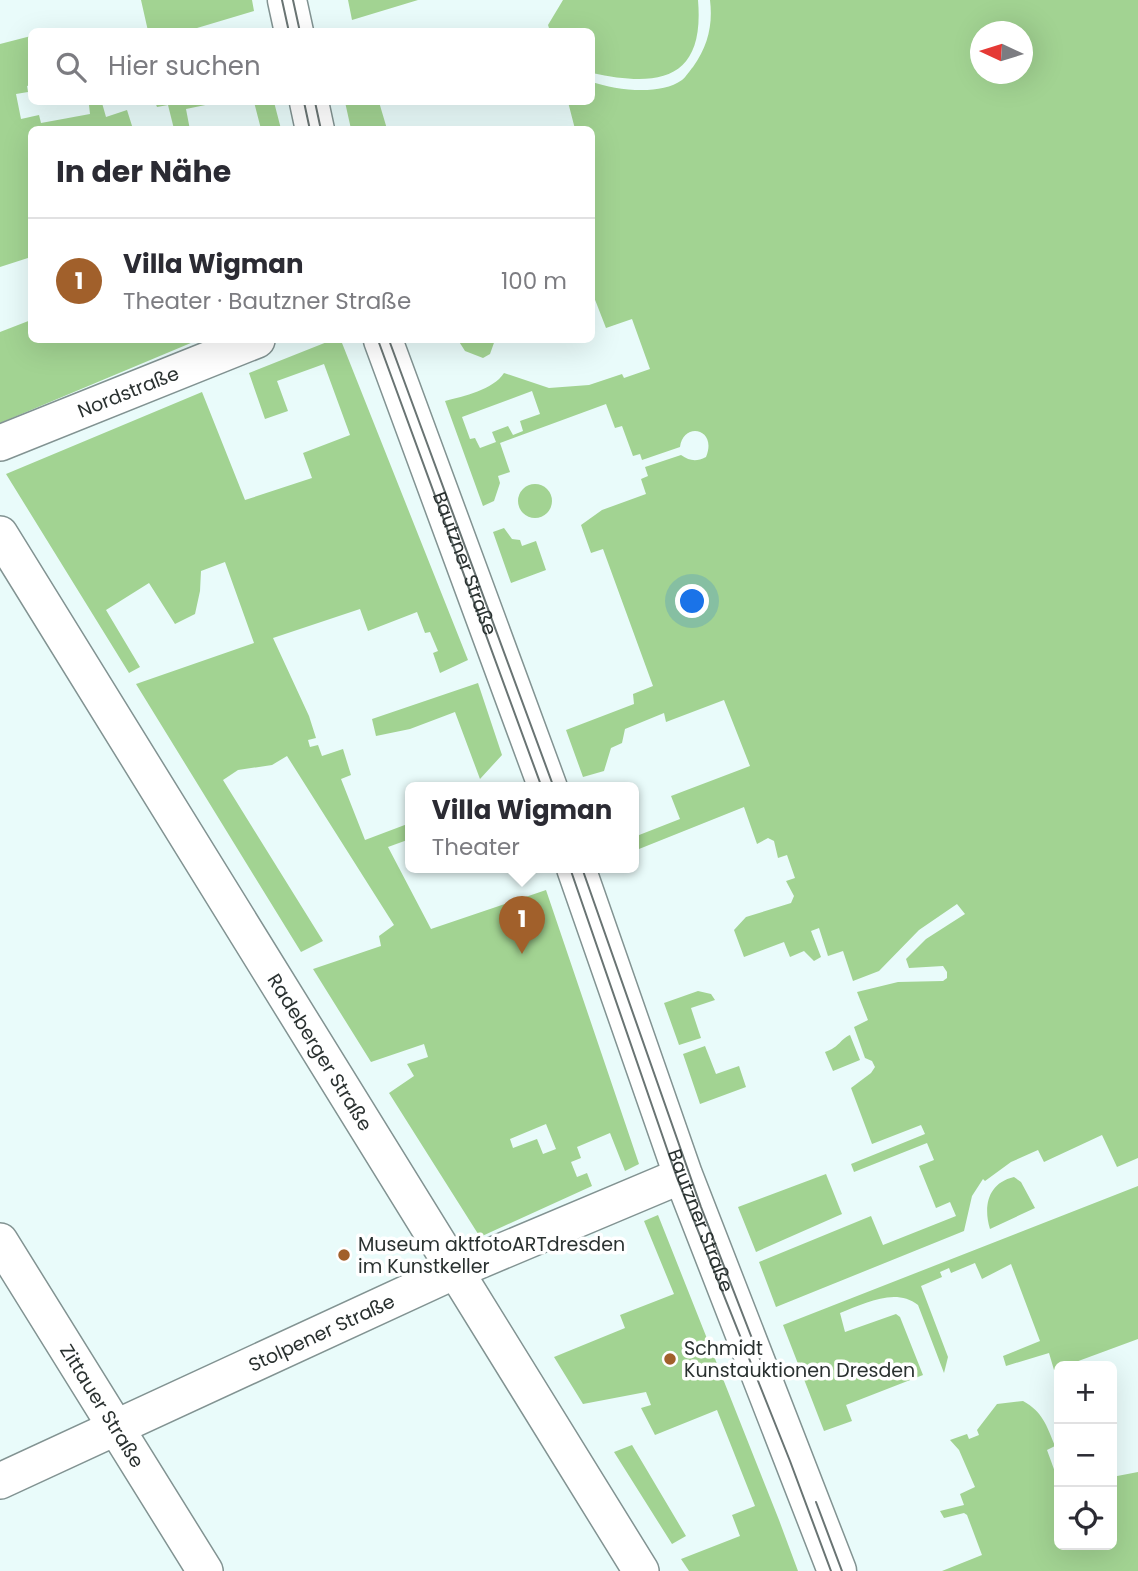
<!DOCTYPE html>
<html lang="de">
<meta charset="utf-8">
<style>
body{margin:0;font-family:Poppins,sans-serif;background:#f2f2f3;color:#2b2b33}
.controls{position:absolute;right:21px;bottom:21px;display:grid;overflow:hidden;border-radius:10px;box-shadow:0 7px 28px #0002}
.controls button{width:63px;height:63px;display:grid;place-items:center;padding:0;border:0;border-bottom:2px solid #e1e1e2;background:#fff;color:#2b2b33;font:35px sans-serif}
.compass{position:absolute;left:970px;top:21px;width:63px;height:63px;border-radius:50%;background:#fff;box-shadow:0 7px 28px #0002;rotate:274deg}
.you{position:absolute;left:693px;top:602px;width:24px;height:24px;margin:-18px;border:5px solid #fff;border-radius:50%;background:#1a73e8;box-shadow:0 0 0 10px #1a73e833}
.badge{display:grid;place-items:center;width:46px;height:46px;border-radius:50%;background:#a1602b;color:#fff;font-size:23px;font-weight:700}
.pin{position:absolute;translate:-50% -58px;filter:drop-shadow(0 2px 4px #0008)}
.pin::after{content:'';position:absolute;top:37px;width:24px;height:21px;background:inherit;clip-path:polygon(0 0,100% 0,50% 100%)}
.popup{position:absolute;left:405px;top:782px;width:234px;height:91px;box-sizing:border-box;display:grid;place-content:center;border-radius:10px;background:#fff;filter:drop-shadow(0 2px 5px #0005);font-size:23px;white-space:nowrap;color:#7c7c81}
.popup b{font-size:26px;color:#2b2b33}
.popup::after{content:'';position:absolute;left:50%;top:100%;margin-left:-14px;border:14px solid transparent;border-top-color:#fff}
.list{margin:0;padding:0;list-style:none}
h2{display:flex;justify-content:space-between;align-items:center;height:91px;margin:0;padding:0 28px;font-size:30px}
h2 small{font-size:23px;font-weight:400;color:#7c7c81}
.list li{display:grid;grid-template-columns:46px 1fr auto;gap:21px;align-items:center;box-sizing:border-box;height:126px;padding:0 28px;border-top:2px solid #e1e1e2}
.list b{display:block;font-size:26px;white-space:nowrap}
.list p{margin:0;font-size:23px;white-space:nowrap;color:#7c7c81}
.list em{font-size:23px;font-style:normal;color:#7c7c81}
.icon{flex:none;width:38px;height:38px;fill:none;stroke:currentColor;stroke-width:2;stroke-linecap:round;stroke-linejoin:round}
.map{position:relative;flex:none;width:1138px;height:1571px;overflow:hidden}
.search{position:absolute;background:#fff;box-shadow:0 7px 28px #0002;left:28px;top:28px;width:567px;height:77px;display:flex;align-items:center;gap:18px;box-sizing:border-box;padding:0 24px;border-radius:10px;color:#7c7c81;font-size:26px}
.panel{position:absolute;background:#fff;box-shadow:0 7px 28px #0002;left:28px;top:126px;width:567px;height:217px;border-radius:10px}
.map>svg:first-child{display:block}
.green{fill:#a2d392;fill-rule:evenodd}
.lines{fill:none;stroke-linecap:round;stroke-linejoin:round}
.minor-casing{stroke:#829392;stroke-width:38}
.major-casing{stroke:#829392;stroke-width:41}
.minor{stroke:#fff;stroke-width:35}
.major{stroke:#fff;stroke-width:38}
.tram{stroke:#697473;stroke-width:2}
.poi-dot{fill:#a1602b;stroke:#fff;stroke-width:2.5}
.labels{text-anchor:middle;stroke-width:7;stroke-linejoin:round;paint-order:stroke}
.street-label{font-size:19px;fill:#2a3130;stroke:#fff}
.poi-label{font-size:19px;fill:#2a3130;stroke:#fff;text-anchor:start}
</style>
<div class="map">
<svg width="1138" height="1571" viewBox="0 0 1138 1571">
<rect width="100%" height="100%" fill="#e9fbfa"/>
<path class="green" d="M 141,0 L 252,0 L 254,11 L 187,31 L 148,31 Z
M 348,0 L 418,0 L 352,20 Z
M 563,0 L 698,0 C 705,82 657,87 592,73 L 592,32 L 550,31 L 548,25 Z
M 710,0 L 1138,0 L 1138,1158 L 1117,1167 L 1102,1135 L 1044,1162 L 1038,1150 L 1011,1162 L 985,1181 L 983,1179 L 972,1196 L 964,1231 L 776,1307 L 759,1262 L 871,1216 L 883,1245 L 956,1216 L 950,1202 L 936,1208 L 919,1166 L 934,1160 L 927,1143 L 854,1172 L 851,1164 L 925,1134 L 921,1125 L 872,1144 L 851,1088 L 871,1073 L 875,1067 L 872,1061 L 865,1058 L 854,1027 L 868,1020 L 857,992 L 898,982 L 943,981 L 947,978 L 947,972 L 943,966 L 909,968 L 906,959 L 926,939 L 965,914 L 957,904 L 919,930 L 879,971 L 853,981 L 843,951 L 828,956 L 819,928 L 811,931 L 821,957 L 814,961 L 804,951 L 790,957 L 784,942 L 744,957 L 734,930 L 746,917 L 791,903 L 794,896 L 786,881 L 795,878 L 787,855 L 778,858 L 774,841 L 768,838 L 757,844 L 744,807 L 634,851 L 634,837 L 680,819 L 671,796 L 750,766 L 724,700 L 666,722 L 664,713 L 625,729 L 622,743 L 611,748 L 604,771 L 583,777 L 566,730 L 634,704 L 633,694 L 653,686 L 603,549 L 591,553 L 581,525 L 602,510 L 646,494 L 641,479 L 648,476 L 645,467 L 681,455 C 690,461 696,462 706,457 C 718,428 683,421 680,447 L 642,460 L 640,454 L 633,456 L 622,426 L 615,428 L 606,404 L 500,443 L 510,472 L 498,476 L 500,483 L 494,501 L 483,506 L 445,401 C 464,396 493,390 504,373 L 549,388 L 589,385 L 622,374 L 624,378 L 650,369 L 632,319 L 606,328 L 592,292 L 592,130 L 575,129 L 568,102 L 592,102 L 592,82 C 616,90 660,96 682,80 C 686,77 690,70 693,67 C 708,46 713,25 710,0 ZM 981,32 L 1023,32 L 1023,74 L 981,74 ZM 532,391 L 540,414 L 520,421 L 523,431 L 513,435 L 508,426 L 492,432 L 496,442 L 480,448 L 475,438 L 470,439 L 462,417 Z
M 31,36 L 31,85 L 27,86 L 28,92 L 16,94 L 21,119 L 39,115 L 41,123 L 90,114 L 89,105 L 102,103 L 106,117 L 127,110 L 133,129 L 32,130 L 31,257 L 0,267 L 0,44 Z
M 155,102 L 220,102 L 186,109 L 190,130 L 174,129 L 168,105 L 157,107 Z
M 254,102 L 274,102 L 281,129 L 261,129 Z
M 345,102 L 379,102 L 387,129 L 351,129 Z
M 31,320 L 32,340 L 198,340 L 0,423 L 0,332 Z
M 332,340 L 342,343 L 468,660 L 440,673 L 433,653 L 438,651 L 430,632 L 425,633 L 417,612 L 368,631 L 360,609 L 273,638 L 309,716 L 316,738 L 308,740 L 310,747 L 318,745 L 322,756 L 343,749 L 351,775 L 341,779 L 365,840 L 410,823 L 410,839 L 388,847 L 431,929 L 546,890 L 639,1164 L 625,1171 L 610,1133 L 577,1147 L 581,1158 L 571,1162 L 577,1177 L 587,1173 L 592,1186 L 480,1237 L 389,1093 L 414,1076 L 407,1064 L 428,1057 L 424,1044 L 371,1062 L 313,969 L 381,946 L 379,936 L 394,925 L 287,756 L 272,765 L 238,770 L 223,780 L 323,941 L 301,952 L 136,684 L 254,643 L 225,562 L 201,571 L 200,591 L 195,614 L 175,624 L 149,583 L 106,610 L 140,667 L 129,673 L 6,474 L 202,392 L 245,500 L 312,478 L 303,453 L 350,435 L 324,364 L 277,381 L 288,411 L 265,419 L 249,373 ZM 546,1124 L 556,1149 L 543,1154 L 537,1139 L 513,1148 L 510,1139 Z
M 458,340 L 495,340 L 490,354 L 483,358 L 465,351 Z
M518 501a17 17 0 1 1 34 0a17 17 0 1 1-34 0Z
M 504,528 L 512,539 L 520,540 L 522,546 L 536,541 L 546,570 L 511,583 L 493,532 Z
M 478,683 L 502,755 L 480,779 L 455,712 L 410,729 L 376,736 L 372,719 Z
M 698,991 L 711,994 L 715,1000 L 691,1008 L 701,1038 L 679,1045 L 664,1003 Z
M 850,1035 L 860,1060 L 833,1071 L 825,1052 C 840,1047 840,1039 850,1035 Z
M 705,1046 L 716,1074 L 739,1066 L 746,1087 L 700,1104 L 683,1054 Z
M 826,1174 L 842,1214 L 756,1252 L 738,1207 Z
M 1014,1177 L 1021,1182 L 1035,1208 L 990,1229 C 983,1206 988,1183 1014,1177 Z
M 1138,1186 L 1138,1339 L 1054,1370 L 1049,1353 L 1006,1366 L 1003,1356 L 1040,1341 L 1011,1264 L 982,1279 L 975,1263 L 951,1273 L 949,1268 L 940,1272 L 942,1277 L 921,1286 L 948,1357 L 944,1373 L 918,1305 C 895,1287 864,1304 840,1313 L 845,1332 L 896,1314 L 900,1317 L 923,1375 L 846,1405 L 852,1421 L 824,1431 L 783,1325 Z
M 658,1215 L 779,1520 L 798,1571 L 689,1571 L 681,1559 L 740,1536 L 732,1515 L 755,1506 L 717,1410 L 655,1435 L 641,1408 L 651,1405 L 646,1392 L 583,1404 L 554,1357 L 625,1328 L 620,1315 L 674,1294 L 644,1221 Z
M 1023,1401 C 1042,1411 1047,1426 1055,1446 L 1047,1450 L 1059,1483 L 1059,1545 L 1112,1545 L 1112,1477 L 1138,1472 L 1138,1571 L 942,1571 L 982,1555 L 967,1515 L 964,1513 L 944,1518 L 940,1511 L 964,1505 L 960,1494 L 975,1487 L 959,1450 L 950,1440 L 967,1434 L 969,1439 L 979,1435 L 977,1430 L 997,1404 Z
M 632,1445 L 686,1536 L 672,1544 L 614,1452 Z"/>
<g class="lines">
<defs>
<g id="minor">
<path id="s1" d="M 0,443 L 257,340"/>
<path id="s2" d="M 0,534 L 641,1571"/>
<path id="s3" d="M 0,1241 L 205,1571"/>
<path id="s4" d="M 0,1481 L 455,1271 L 683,1175"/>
</g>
<g id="major">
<path d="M 287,0 L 294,32"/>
<path d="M 309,102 L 315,130"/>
<path id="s5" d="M 383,340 L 548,788"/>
<path id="s6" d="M 576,868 L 683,1175 L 837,1571"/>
</g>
</defs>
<use href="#minor" class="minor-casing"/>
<use href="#major" class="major-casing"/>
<use href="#minor" class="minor"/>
<use href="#major" class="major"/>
<path class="tram" d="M 282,0 L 289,32
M 293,0 L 300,32
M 304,102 L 310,130
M 315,102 L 321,130
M 378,340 L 542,788
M 389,340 L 554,788
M 570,868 L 677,1178 L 790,1461 L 831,1571
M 582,868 L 701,1207 L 760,1359
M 816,1502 L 842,1571"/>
</g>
<g class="poi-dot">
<circle cx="344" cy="1255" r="7"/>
<circle cx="670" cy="1359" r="7"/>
</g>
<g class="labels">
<g class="street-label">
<text dy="7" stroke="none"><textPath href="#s1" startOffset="138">Nordstraße</textPath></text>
<text dy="7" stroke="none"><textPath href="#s5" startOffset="238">Bautzner Straße</textPath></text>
<text dy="7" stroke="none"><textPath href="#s2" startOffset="609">Radeberger Straße</textPath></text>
<text dy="7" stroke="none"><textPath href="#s6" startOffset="374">Bautzner Straße</textPath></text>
<text dy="7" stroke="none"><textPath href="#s4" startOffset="354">Stolpener Straße</textPath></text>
<text dy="7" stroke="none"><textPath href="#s3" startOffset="194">Zittauer Straße</textPath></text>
</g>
<g class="poi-label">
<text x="358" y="1251">Museum aktfotoARTdresden<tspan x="358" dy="22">im Kunstkeller</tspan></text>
<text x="684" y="1355">Schmidt<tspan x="684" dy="22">Kunstauktionen Dresden</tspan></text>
</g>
</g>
</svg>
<div class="controls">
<button>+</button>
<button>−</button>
<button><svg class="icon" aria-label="locate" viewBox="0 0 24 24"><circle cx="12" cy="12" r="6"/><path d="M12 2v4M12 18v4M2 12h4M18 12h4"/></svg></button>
</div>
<svg class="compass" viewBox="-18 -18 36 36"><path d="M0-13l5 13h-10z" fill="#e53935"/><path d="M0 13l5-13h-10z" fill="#7c7c81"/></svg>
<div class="you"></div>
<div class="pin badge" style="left:522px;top:954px">1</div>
<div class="popup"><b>Villa Wigman</b>Theater</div>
<div class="search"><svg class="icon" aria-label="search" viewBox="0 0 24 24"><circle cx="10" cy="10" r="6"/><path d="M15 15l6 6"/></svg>Hier suchen</div>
<section class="panel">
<h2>In der Nähe<small></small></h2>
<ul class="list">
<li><span class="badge">1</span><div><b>Villa Wigman</b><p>Theater · Bautzner Straße</p></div><em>100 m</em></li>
</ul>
</section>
</div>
